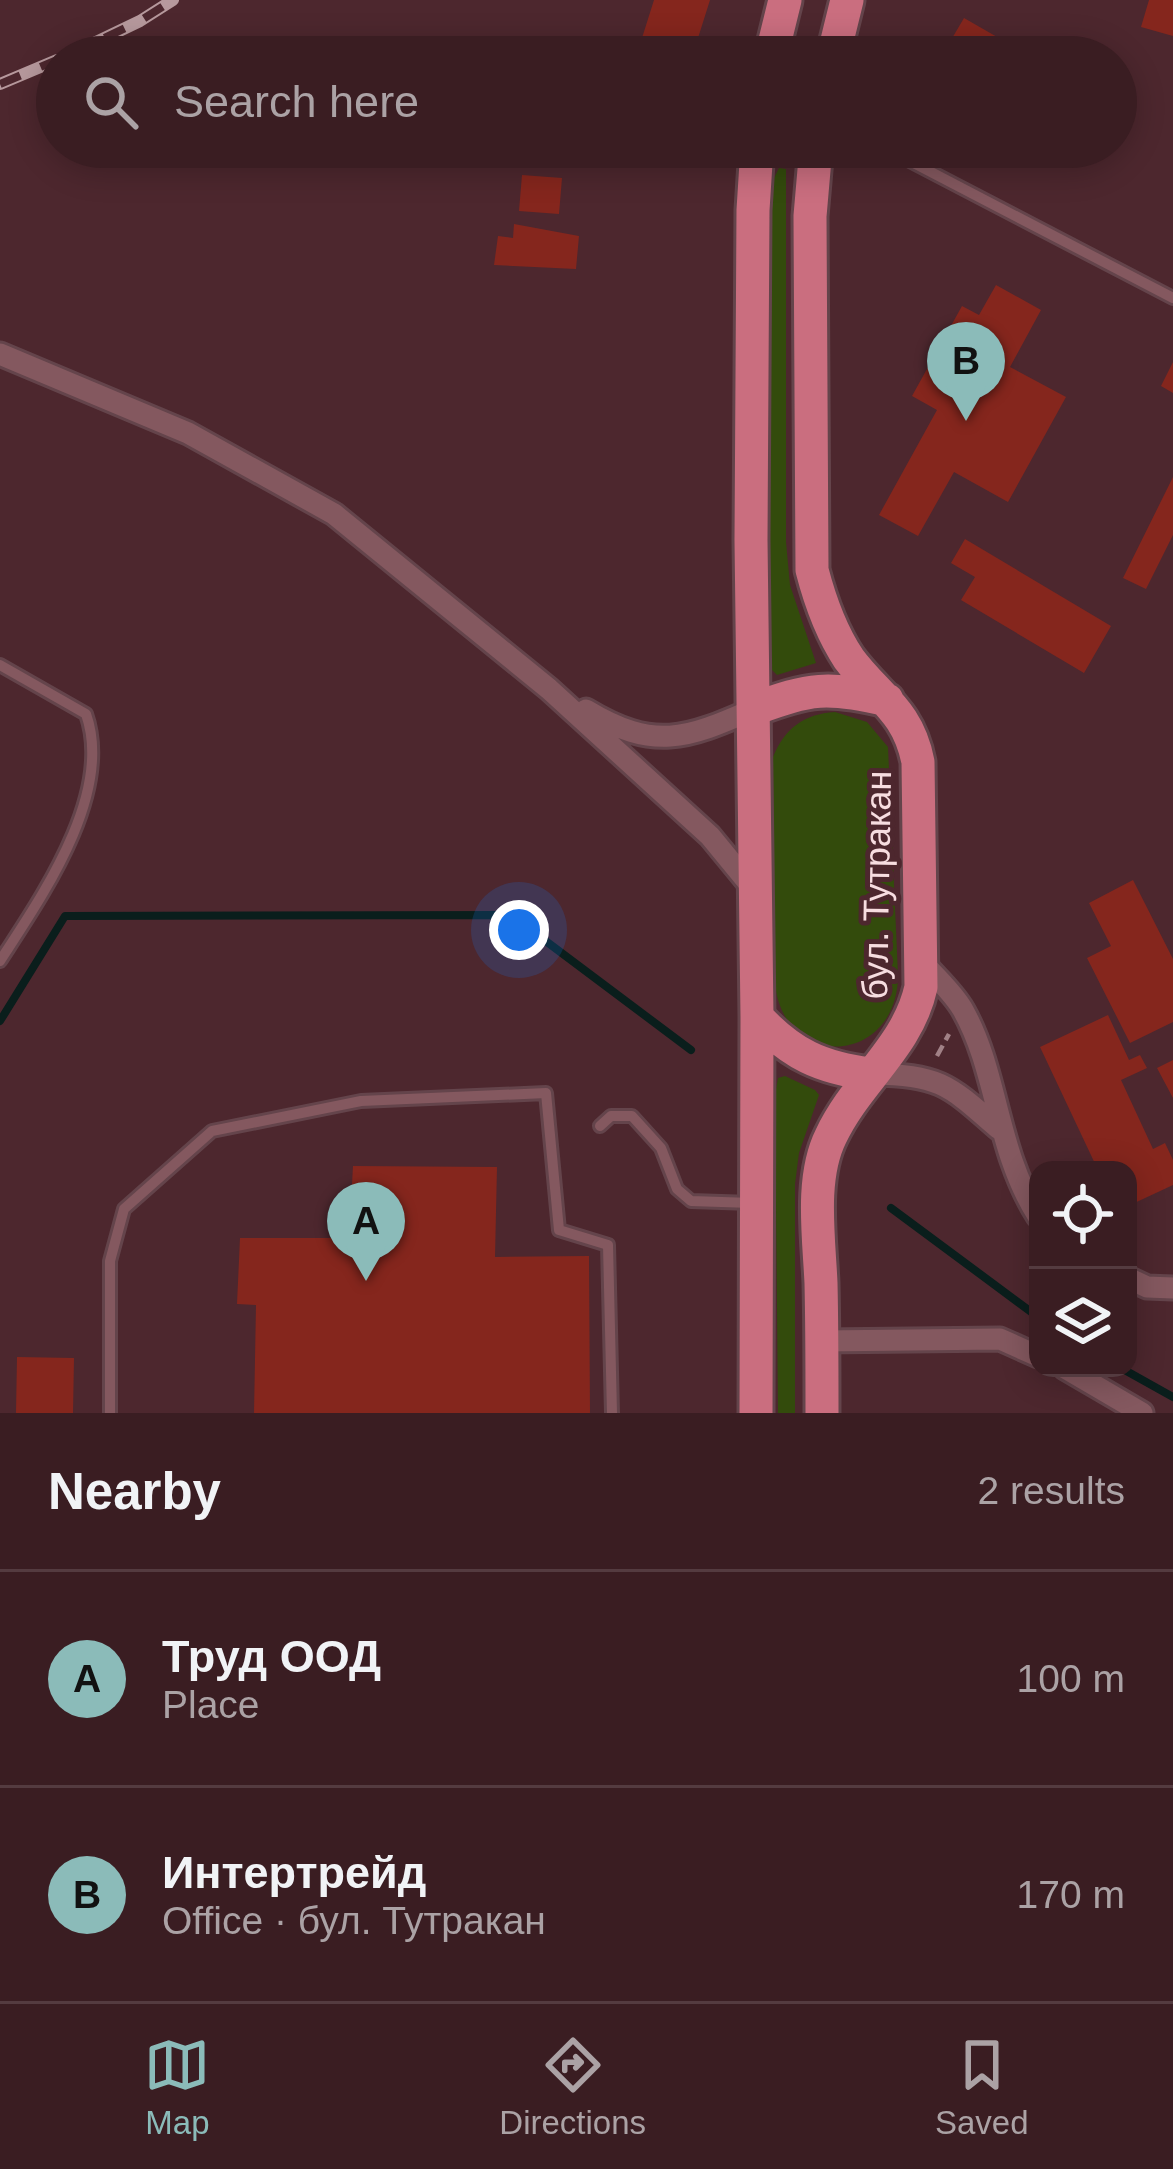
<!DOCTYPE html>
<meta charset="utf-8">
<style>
body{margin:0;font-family:Helvetica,sans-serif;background:#452a2f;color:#f1f3f6}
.controls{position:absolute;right:36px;bottom:36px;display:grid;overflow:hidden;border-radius:24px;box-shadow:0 6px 30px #0003}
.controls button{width:108px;height:108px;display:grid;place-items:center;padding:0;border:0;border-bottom:3px solid #543b40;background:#3a1d22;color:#f1f3f6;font:60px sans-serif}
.you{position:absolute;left:519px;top:930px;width:42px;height:42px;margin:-30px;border:9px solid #fff;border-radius:50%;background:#1a73e8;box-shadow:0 0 0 18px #1a73e833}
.badge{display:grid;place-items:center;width:78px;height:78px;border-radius:50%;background:#8bbbb9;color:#111;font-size:39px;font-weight:700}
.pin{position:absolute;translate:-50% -99px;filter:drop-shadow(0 3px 6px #0008)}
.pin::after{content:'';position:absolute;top:63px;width:42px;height:36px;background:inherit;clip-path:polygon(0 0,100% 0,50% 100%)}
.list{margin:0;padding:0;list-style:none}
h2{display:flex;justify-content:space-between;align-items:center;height:156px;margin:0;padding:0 48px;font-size:51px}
h2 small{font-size:39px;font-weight:400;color:#aba2a5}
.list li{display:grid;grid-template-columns:78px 1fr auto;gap:36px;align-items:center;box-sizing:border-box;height:216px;padding:0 48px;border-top:3px solid #543b40}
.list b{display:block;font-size:45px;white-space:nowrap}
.list p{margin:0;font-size:39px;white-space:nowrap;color:#aba2a5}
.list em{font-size:39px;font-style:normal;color:#aba2a5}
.icon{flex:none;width:66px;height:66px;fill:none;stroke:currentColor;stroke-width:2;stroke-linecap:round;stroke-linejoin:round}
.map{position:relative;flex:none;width:1173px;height:1413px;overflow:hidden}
.search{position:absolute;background:#3a1d22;box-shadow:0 6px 30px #0003;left:36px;right:36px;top:36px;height:132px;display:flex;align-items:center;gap:30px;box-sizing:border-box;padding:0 42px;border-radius:66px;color:#aba2a5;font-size:45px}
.sheet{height:588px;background:#3a1d22}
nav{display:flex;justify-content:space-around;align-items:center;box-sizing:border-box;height:168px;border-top:3px solid #543b40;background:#3a1d22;font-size:33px;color:#aba2a5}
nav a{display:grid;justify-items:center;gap:6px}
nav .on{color:#8bbbb9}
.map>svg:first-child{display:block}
.green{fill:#334b0c}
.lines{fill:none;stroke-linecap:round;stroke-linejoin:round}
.stream{stroke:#0a1e1c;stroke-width:8}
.building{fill:#85261d}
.service-casing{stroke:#64444b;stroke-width:16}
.minor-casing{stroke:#64444b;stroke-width:27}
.primary-casing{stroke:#64444b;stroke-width:39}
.path{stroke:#a18186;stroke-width:4.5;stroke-dasharray:12 6;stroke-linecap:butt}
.service{stroke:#84585f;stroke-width:10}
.minor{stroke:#84585f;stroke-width:21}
.primary{stroke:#ca6e7f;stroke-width:33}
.rail-casing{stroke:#b7999d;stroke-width:12}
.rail{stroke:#4d272e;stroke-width:8;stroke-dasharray:22;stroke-linecap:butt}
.labels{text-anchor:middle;stroke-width:10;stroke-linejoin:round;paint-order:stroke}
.street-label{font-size:36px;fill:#f7dde0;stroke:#4d272e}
</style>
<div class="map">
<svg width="1173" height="1413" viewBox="0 0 1173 1413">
<rect width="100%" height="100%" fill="#4d272e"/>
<path class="green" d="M 779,168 L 786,169 L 786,542 L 790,585 L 816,663 L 777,675 L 769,667 L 766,220 L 771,184 Z
M 835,712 L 867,722 L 888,747 L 898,975 C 898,1064 786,1073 775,985 L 773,757 C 785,728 804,714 835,712 Z
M 785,1076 L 815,1090 L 819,1095 L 799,1153 L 795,1184 L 795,1413 L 778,1413 L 775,1095 L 778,1078 Z"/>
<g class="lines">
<path class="stream" d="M 0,1021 L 65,916 L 511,915 L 691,1050
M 891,1208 L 1038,1317
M 1121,1368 L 1173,1397"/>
</g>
<path class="building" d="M 654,0 L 710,0 L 692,57 L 636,57 Z
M 1149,0 L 1173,0 L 1173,36 L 1141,27 Z
M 964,18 L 1032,57 L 941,57 Z
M 522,175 L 562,178 L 559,214 L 519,211 Z
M 514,224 L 579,236 L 576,269 L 494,265 L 498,236 L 513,238 Z
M 996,285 L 1041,310 L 1010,367 L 1066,397 L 1008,502 L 954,472 L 918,536 L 879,515 L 937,410 L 912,396 L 962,306 L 979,315 Z
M 1173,362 L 1173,393 L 1161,386 Z
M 1173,477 L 1173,535 L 1146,589 L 1123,578 Z
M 965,539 L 1111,626 L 1084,673 L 961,600 L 975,577 L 951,563 Z
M 1133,880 L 1173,959 L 1173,1022 L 1130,1043 L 1087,958 L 1111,946 L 1089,903 Z
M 1108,1015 L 1129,1060 L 1140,1055 L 1147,1068 L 1121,1080 L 1153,1149 L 1165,1143 L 1173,1160 L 1173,1185 L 1128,1206 L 1128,1170 L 1098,1170 L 1040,1047 Z
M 1173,1060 L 1173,1098 L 1157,1068 Z
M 353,1166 L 497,1167 L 495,1257 L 589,1256 L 590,1413 L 254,1413 L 256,1305 L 237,1304 L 240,1238 L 349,1238 Z
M 17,1357 L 74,1358 L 73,1413 L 16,1413 Z"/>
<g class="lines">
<defs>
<path id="service" d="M 883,147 L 1173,298
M 0,665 L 86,714 C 114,794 42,896 0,961
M 600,1126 L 611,1116 L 632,1116 L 661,1148 L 677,1189 L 691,1201 L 752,1203
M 110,1413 L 110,1261 L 124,1209 L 212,1131 L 361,1101 L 546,1093 L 559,1230 L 608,1245 L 612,1413"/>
<path id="minor" d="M 0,354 L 188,433 L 334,514 L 549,689 L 710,836 L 756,892
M 586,710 C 654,751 686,739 754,709
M 920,959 C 933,975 953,992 963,1010 C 998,1072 996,1150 1038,1216
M 871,1074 C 940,1075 948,1084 999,1129
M 1128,1278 L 1147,1287 L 1173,1288
M 822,1341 L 1000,1339 L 1038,1356
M 1065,1368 L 1142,1413"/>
<path id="primary" d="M 771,57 L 785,0
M 833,57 L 847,0
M 816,147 L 810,216 L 812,570 C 820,601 831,632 849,659 C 878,698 908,710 918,762 L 921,987 C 908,1047 857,1081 831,1136 C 810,1178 819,1237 821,1283 C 822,1326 822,1370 822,1413
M 754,709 C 811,688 827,686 887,700
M 757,1017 C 791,1054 821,1068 871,1074
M 756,1413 L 757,1017 L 751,540 L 753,210 L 757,147"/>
</defs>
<use href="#service" class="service-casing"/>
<use href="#minor" class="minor-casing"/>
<use href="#primary" class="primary-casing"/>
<path class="path" d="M 937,1056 L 949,1034"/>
<use href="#service" class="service"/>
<use href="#minor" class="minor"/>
<use href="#primary" class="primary"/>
<defs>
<path id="rail" d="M 65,57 L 140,21 L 173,0
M 0,84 L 57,60"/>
</defs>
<use href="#rail" class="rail-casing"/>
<use href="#rail" class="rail"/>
</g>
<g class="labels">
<g class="street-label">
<text transform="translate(876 885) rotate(-89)" y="13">бул. Тутракан</text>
</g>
</g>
</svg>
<div class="controls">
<button><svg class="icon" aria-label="locate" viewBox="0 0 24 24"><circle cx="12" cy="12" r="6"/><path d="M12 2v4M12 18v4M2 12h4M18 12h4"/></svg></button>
<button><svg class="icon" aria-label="layers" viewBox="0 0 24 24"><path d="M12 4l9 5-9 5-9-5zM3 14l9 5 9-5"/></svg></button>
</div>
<div class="you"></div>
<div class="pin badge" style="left:366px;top:1281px">A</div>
<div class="pin badge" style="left:966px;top:421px">B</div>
<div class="search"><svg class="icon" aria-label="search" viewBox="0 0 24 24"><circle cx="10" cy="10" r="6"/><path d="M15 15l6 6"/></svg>Search here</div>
</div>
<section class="sheet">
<h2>Nearby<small>2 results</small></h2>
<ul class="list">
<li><span class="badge">A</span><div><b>Труд ООД</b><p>Place</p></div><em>100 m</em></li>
<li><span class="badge">B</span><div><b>Интертрейд</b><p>Office · бул. Тутракан</p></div><em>170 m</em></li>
</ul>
</section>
<nav>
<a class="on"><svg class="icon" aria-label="map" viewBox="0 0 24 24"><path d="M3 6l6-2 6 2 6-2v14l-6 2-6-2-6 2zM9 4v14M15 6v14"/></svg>Map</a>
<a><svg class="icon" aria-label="directions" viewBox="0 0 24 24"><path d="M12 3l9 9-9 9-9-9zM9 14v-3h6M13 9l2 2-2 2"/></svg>Directions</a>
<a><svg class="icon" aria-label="saved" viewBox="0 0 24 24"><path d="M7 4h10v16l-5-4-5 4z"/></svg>Saved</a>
</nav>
